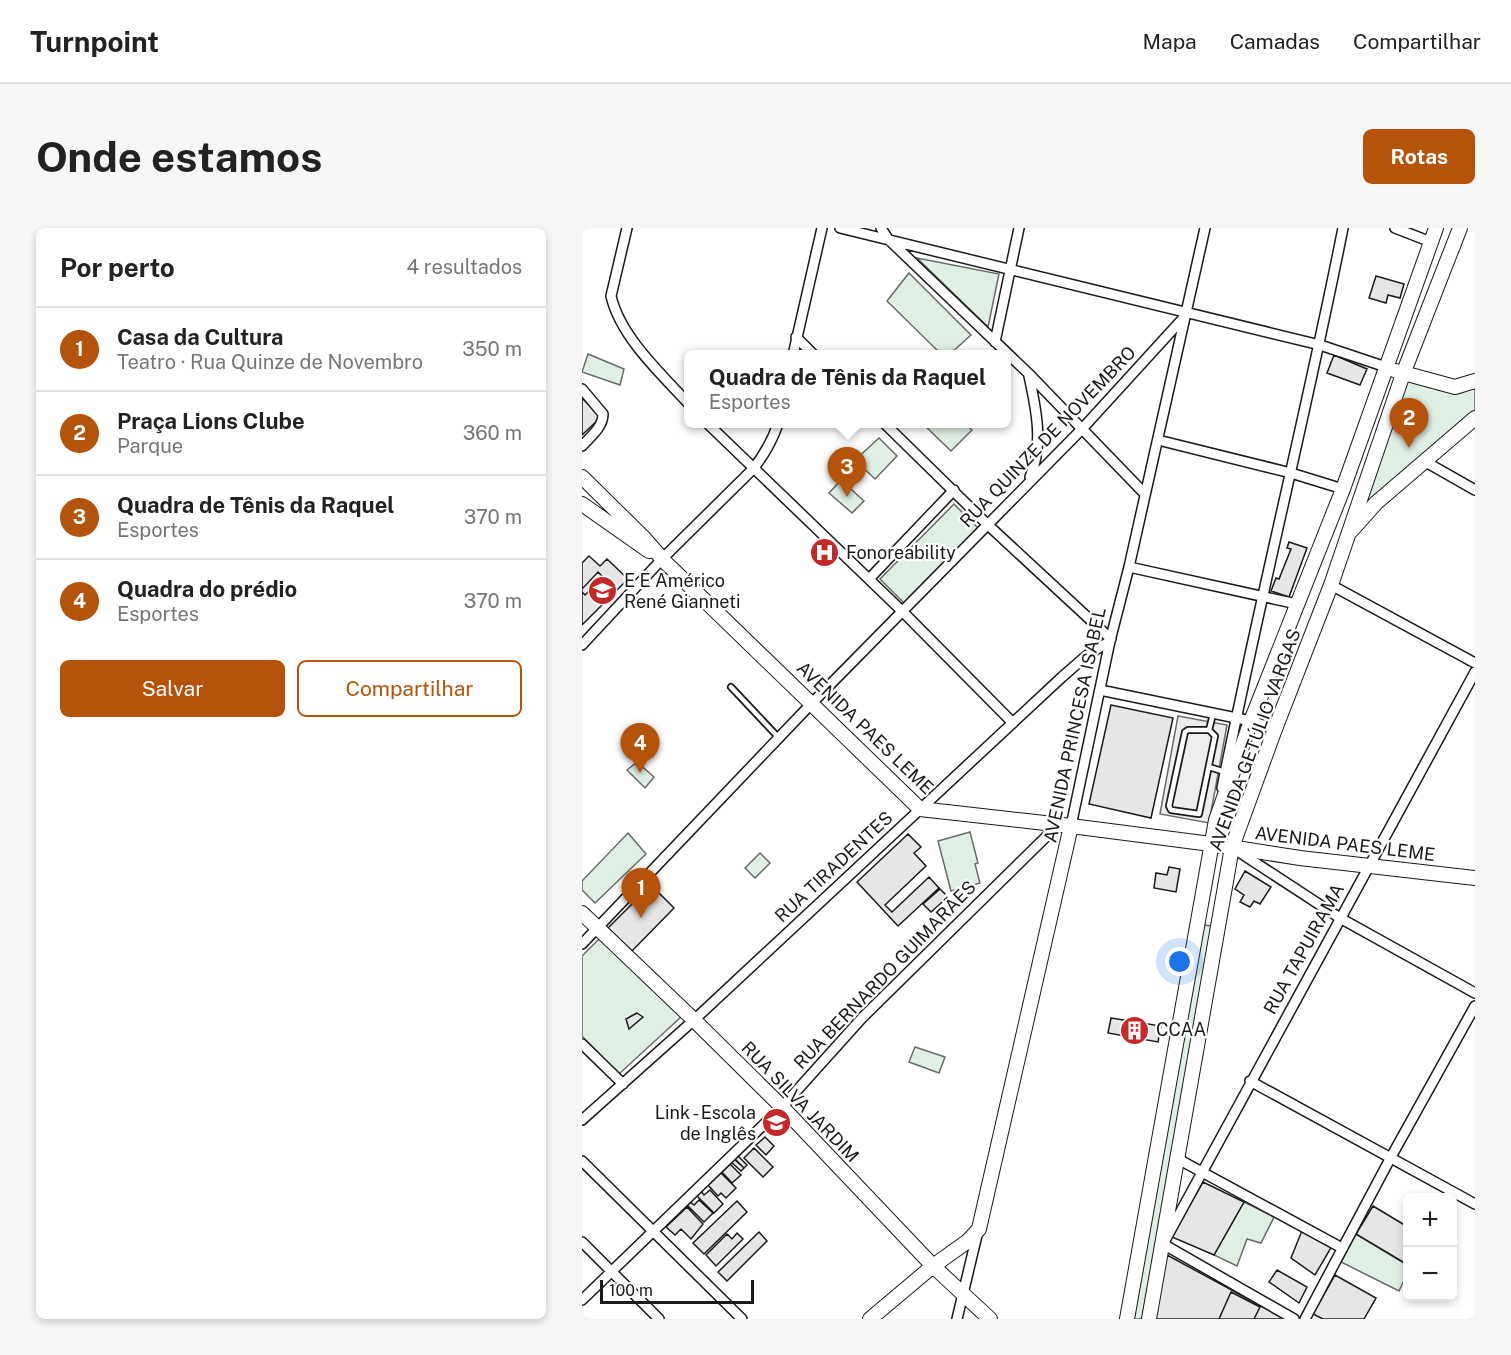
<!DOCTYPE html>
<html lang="pt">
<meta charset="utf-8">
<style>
body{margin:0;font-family:"Public Sans",sans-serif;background:#f6f6f6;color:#222}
.controls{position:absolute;right:18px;bottom:18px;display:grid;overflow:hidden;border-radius:9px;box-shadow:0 3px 9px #0003}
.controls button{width:54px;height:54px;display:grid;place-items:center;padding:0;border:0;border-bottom:2px solid #e0e0e0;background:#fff;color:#222;font:30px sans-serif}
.scale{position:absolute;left:18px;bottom:15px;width:154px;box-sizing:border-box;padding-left:6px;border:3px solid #1a1a1a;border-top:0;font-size:16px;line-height:21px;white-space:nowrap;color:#1a1a1a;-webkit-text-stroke:4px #fff;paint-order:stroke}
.you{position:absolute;left:598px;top:734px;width:21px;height:21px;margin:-15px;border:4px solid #fff;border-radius:50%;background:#1a73e8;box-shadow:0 0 0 9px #1a73e833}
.badge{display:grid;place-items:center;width:39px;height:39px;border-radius:50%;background:#b45309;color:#fff;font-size:20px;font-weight:700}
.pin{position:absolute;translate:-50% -50px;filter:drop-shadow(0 2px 3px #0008)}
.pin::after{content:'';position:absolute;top:32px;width:21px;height:18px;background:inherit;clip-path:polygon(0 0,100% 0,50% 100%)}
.popup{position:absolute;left:102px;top:122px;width:327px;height:78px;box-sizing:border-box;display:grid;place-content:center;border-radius:9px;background:#fff;filter:drop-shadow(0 2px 4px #0005);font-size:20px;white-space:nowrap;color:#767676}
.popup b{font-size:22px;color:#222}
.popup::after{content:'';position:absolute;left:50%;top:100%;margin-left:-12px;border:12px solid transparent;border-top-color:#fff}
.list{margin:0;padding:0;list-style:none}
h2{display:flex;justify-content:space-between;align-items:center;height:78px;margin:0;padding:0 24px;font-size:26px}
h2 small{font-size:20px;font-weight:400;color:#767676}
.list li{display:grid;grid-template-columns:39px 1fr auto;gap:18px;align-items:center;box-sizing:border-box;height:84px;padding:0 24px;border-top:2px solid #e0e0e0}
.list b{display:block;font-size:22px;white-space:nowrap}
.list p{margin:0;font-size:20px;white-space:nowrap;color:#767676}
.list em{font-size:20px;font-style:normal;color:#767676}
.actions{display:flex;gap:12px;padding:18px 24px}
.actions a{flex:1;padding:14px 0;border:2px solid #b45309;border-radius:9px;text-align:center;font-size:21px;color:#b45309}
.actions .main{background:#b45309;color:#fff}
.map{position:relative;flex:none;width:893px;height:1091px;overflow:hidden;border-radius:9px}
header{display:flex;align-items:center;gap:36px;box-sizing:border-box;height:84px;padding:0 30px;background:#fff;border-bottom:2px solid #e0e0e0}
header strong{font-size:28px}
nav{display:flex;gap:33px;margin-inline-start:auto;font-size:21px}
.intro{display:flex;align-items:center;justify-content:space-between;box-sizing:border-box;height:144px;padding:0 36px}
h1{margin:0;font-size:42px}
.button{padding:15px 27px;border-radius:9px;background:#b45309;color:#fff;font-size:21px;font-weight:700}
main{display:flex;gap:36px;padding:0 36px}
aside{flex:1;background:#fff;border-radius:9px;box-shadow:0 3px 9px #0003}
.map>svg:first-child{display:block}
.green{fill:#e0efe3;stroke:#6a6a6a;stroke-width:1.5}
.parking{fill:#ededed;stroke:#6a6a6a;stroke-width:1.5}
.building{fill:#e6e6e6;stroke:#1a1a1a;stroke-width:1.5}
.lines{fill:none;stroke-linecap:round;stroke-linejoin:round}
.lane-casing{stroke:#1a1a1a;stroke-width:8}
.street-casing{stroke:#1a1a1a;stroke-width:12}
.secondary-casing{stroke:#1a1a1a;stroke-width:16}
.lane{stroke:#fff;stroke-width:4.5}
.street{stroke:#fff;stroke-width:9}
.secondary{stroke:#fff;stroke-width:14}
.labels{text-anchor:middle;stroke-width:4.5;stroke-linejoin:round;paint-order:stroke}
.street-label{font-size:18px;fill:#1a1a1a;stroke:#fff}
.poi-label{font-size:18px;fill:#1a1a1a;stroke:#fff;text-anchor:start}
</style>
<header>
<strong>Turnpoint</strong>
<nav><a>Mapa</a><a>Camadas</a><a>Compartilhar</a></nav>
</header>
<div class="intro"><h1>Onde estamos</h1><a class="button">Rotas</a></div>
<main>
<aside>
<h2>Por perto<small>4 resultados</small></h2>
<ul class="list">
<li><span class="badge">1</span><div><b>Casa da Cultura</b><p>Teatro · Rua Quinze de Novembro</p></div><em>350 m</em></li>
<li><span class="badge">2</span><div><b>Praça Lions Clube</b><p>Parque</p></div><em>360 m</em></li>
<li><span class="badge">3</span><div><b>Quadra de Tênis da Raquel</b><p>Esportes</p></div><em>370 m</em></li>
<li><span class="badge">4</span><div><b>Quadra do prédio</b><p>Esportes</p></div><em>370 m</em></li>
</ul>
<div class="actions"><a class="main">Salvar</a><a>Compartilhar</a></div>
</aside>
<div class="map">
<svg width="893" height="1091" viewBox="0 0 893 1091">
<rect width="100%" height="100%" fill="#fff"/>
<path class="green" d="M 335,30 L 417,46 L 406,99 Z
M 327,45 L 389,107 L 368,126 L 359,126 L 305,73 Z
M 6,126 L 42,141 L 38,157 L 0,144 Z
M 821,146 L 873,159 L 893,153 L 893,190 L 766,305 Z
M 341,196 L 383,196 L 390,202 L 369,223 Z
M 297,210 L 315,228 L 293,251 L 273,232 Z
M 259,252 L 282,273 L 270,285 L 247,265 Z
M 372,276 L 396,300 L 322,375 L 298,351 Z
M 55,534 L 72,549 L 63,560 L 45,542 Z
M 388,604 L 396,635 L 393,636 L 398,655 L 369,663 L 356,613 Z
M 46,605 L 64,626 L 13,675 L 0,662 L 0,653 Z
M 178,625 L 188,635 L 173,650 L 163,640 Z
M 620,697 L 630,698 L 560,1091 L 549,1091 Z
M 17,711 L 99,789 L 37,846 L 0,808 L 0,728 Z
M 333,819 L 363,829 L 357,845 L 327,834 Z
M 662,974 L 692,989 L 679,1015 L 665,1011 L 655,1038 L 632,1027 Z
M 774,1006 L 825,1037 L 825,1046 L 817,1063 L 759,1034 Z"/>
<path class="parking" d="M 596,488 L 645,497 L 627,595 L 578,586 Z"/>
<path class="building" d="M 794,48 L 822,56 L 818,70 L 806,67 L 804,75 L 787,70 Z
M 752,127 L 785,141 L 778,157 L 745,145 Z
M 1,171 L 19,189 L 0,207 L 0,172 Z
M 707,314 L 725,320 L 707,369 L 689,363 L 694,350 L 697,351 L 709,321 L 705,320 Z
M 7,328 L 18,338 L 25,331 L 46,351 L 0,397 L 0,364 L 3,367 L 21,349 L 16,344 L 0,361 L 0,335 Z
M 7,328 L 18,338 L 25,331 L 46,351 L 0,397 L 0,364 L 3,367 L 21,349 L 16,344 L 0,361 L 0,335 Z
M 7,328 L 18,338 L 25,331 L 46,351 L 0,397 L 0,335 Z
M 529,477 L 591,490 L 569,590 L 507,576 Z
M 326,606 L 339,619 L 332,625 L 344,638 L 303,677 L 310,684 L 347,649 L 357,660 L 316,698 L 275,654 Z
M 587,639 L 598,641 L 594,664 L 572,660 L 574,645 L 585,647 Z
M 663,643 L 689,659 L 678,676 L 672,673 L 668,679 L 658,674 L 662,667 L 653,661 Z
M 358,661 L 366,669 L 349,684 L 341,676 Z
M 76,664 L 92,680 L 50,723 L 26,700 L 55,671 L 62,678 Z
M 55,785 L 61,789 L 47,801 L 44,791 Z
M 529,790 L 579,798 L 576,814 L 526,805 Z
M 183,909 L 192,918 L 184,927 L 174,917 Z
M 172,920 L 191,939 L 181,949 L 162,930 Z
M 155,927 L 165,937 L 162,940 L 152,930 Z
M 151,930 L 162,940 L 159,943 L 148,933 Z
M 148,936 L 159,947 L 150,955 L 140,944 Z
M 138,944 L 154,960 L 144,970 L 139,965 L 136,968 L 125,956 Z
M 621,954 L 662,974 L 632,1027 L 590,1009 Z
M 128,962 L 141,976 L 132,985 L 114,967 L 119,963 L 122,967 Z
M 117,972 L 131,985 L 122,994 L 105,977 L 108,974 L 112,977 Z
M 155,973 L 165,984 L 122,1026 L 111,1015 Z
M 791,978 L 826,999 L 826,1037 L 774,1006 Z
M 105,979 L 121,996 L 109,1011 L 99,1001 L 93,1007 L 84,999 Z
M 721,1000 L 750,1018 L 733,1047 L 709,1030 Z
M 177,1004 L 185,1013 L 145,1053 L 136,1044 Z
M 155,1005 L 161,1011 L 134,1038 L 124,1027 L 145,1006 L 150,1011 Z
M 585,1027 L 703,1091 L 573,1091 Z
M 695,1042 L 725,1059 L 717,1075 L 687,1054 Z
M 753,1047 L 794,1070 L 782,1091 L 741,1091 L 731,1086 Z
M 649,1064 L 678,1079 L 672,1091 L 637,1091 Z"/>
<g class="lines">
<defs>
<path id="lane" d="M 149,459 L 197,510
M 606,502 L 627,502 L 633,508 L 617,586 L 589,582 L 587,578 L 603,504 Z
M 627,502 L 631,486
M 627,539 L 643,544"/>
<path id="street" d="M 45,0 L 29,68 C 38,108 79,146 106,175
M 258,0 L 738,117 L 804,139
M 299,0 L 306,11 L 446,145 L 562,265
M 813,0 L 849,14
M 214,109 L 232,127
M 413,114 L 437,0
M 211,127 L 240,0
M 447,148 C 454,180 462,217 448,249
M 0,161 L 21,186 C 21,199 9,208 0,218
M 126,196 L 321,384 L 431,495
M 303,196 L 406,297 L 529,411
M 576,212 L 709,245 L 761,261
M 842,233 L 893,262
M 547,339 L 715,376
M 287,351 L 372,262
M 749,357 L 893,435
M 0,417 L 81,330 L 171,241 C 183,226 190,213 196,196
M 518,462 L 669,493 L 693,501
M 640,560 C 677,373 724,187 761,0
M 489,598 L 528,413 L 547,339 L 623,0
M 654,622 L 758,690 L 893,765
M 0,716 L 230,475 L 500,201 L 605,86
M 0,816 L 41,856
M 668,853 L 893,976
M 0,892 L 112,792 L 480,449 L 504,428 L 528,413
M 596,931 L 760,1020
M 0,933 L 160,1091
M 0,1014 L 77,1091
M 0,1072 L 200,879 L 280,790 L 476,597
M 375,1091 L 396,1003
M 712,1091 L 581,1016 L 893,444
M 723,1091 L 809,929 L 893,778"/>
<path id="secondary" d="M 814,143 L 873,159 L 893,153
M 0,249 L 62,310 L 83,334 L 338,581 L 489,598 L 629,616 L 718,630 L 893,650
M 0,276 L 67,323
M 770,302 L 794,275 L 893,190
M 0,685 L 112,792 L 200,879 L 351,1038 L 408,1091
M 288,1091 L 351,1038 L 386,1013 L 397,1001 L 489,598
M 545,1091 L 634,592 L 669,493 L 761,261 L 854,0
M 567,1091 L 650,619 L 693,501 L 749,357 L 821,146 L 878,0"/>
</defs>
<use href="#lane" class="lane-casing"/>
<use href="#street" class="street-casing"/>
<use href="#secondary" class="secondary-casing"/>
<use href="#lane" class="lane"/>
<use href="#street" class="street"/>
<use href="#secondary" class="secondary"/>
</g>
<defs>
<symbol id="hospital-disc" viewBox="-11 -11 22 22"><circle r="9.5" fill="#c62828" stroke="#fff"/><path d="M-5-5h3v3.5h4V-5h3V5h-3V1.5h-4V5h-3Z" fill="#fff"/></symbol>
<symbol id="school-disc" viewBox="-11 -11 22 22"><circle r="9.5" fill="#c62828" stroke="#fff"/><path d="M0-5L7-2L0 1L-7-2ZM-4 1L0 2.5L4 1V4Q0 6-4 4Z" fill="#fff"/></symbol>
<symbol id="building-disc" viewBox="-11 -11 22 22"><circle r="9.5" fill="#c62828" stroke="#fff"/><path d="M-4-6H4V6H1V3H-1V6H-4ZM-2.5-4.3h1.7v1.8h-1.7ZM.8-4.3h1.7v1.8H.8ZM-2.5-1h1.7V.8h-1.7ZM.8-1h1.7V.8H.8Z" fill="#fff"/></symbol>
</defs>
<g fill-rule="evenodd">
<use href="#hospital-disc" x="226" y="308" width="33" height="33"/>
<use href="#school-disc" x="4" y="346" width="33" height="33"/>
<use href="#building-disc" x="536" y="786" width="33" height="33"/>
<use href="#school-disc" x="178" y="878" width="33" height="33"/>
</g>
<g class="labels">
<g class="street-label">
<text transform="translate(466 209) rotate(-46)" y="6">RUA QUINZE DE NOVEMBRO</text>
<text transform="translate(493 497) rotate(-78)" y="6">AVENIDA PRINCESA ISABEL</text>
<text transform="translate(283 500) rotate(44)" y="6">AVENIDA PAES LEME</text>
<text transform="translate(673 512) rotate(-70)" y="6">AVENIDA GETÚLIO VARGAS</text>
<text transform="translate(763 616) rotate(7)" y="6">AVENIDA PAES LEME</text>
<text transform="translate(252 639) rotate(-43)" y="6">RUA TIRADENTES</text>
<text transform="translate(722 721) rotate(-61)" y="6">RUA TAPUIRAMA</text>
<text transform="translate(303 747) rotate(-46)" y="6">RUA BERNARDO GUIMARÃES</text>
<text transform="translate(218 874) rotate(46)" y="6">RUA SILVA JARDIM</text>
</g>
<g class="poi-label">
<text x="264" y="331">Fonoreability</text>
<text x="42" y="359">E E Américo<tspan x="42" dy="21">René Gianneti</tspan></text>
<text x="574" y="808">CCAA</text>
<text x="174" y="891" text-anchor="end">Link - Escola<tspan x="174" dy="21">de Inglês</tspan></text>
</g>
</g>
</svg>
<div class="controls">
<button>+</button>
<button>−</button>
</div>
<div class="scale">100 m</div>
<div class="you"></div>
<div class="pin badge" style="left:59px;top:690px">1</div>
<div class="pin badge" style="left:827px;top:220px">2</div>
<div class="pin badge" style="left:265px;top:269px">3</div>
<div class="popup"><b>Quadra de Tênis da Raquel</b>Esportes</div>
<div class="pin badge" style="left:58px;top:545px">4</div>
</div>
</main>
